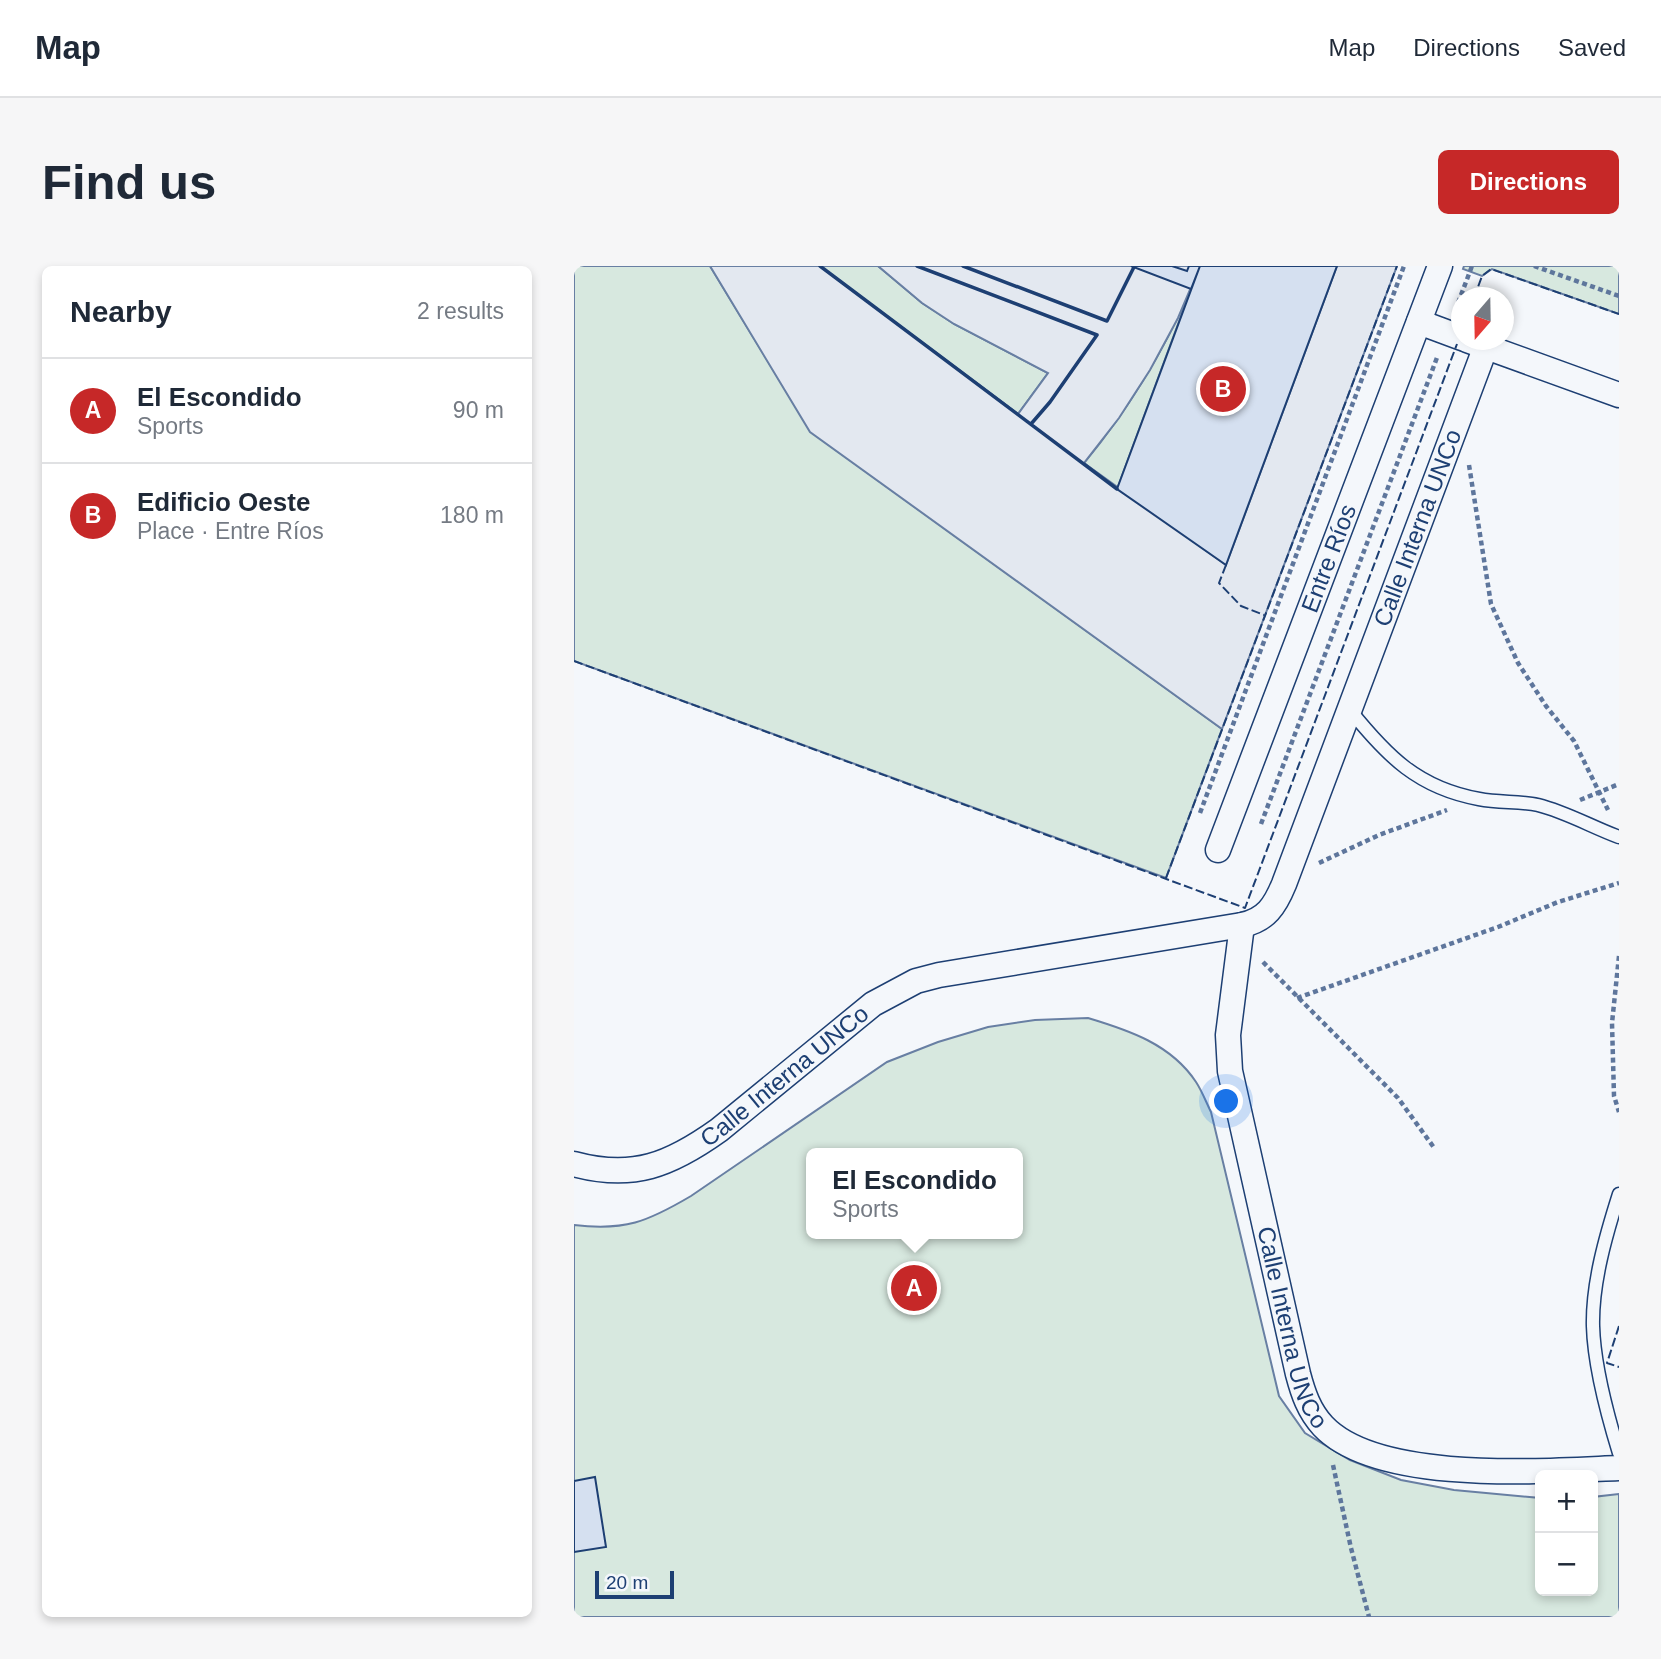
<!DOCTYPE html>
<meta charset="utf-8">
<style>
body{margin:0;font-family:Helvetica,sans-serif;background:#f6f6f7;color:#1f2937}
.controls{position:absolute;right:21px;bottom:21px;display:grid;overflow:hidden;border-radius:10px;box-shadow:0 4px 10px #0003}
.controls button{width:63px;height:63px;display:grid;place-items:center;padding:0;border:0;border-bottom:2px solid #e0e1e3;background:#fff;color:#1f2937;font:35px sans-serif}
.compass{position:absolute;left:877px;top:21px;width:63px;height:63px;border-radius:50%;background:#fff;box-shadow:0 4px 10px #0003;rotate:200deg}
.scale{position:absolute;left:21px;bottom:18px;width:79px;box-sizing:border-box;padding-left:7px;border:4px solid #1d3f73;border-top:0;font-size:19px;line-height:24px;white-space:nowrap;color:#1d3f73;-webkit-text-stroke:5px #f4f7fb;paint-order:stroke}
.you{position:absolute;left:653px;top:836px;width:24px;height:24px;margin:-18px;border:5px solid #fff;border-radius:50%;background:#1a73e8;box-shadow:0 0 0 10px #1a73e833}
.badge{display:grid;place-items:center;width:46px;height:46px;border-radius:50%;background:#c62828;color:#fff;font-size:23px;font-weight:700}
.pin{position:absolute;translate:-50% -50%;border:4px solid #fff;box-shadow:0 2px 7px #0006}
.popup{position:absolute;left:232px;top:882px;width:217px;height:91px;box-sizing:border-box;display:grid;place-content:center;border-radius:10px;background:#fff;filter:drop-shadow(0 2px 5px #0005);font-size:23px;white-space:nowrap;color:#747a83}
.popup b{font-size:26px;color:#1f2937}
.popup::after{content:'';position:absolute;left:50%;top:100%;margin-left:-14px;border:14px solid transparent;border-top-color:#fff}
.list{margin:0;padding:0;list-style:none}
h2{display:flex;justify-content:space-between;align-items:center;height:91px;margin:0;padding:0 28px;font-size:30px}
h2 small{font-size:23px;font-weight:400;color:#747a83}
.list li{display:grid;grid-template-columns:46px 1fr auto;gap:21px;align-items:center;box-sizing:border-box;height:105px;padding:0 28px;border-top:2px solid #e0e1e3}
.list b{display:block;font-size:26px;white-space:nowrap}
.list p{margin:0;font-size:23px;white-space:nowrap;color:#747a83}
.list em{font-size:23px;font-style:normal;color:#747a83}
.map{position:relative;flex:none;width:1045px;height:1351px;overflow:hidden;border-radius:10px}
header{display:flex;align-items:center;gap:42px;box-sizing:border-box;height:98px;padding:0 35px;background:#fff;border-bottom:2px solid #e0e1e3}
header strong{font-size:33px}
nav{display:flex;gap:38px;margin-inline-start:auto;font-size:24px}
.intro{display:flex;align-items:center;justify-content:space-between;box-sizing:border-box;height:168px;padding:0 42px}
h1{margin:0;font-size:49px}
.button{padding:18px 32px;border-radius:10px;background:#c62828;color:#fff;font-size:24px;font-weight:700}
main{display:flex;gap:42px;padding:0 42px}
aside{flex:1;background:#fff;border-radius:10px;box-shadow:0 4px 10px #0003}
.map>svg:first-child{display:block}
.green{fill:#d7e8df;stroke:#687fa3;stroke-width:2;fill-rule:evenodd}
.parking{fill:#e3e8f0;stroke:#687fa3;stroke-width:2}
.building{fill:#d5e0f0;stroke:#1d3f73;stroke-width:2}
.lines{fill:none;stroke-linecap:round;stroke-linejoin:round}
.service-casing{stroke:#1d3f73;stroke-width:15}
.minor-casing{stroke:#1d3f73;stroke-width:27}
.path{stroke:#5e769c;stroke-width:4.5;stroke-dasharray:5 3.5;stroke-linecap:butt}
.service{stroke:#f4f7fb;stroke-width:12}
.minor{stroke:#f4f7fb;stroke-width:24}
.fence{stroke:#1d3f73;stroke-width:2;stroke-dasharray:9 3.5;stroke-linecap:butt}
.wall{stroke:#1d3f73;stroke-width:3.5}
.labels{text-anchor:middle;stroke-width:5;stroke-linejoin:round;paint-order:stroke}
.street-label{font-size:24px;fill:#1d3f73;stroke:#f4f7fb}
</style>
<header>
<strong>Map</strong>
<nav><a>Map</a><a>Directions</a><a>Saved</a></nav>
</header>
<div class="intro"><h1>Find us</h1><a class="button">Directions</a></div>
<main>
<aside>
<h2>Nearby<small>2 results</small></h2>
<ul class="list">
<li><span class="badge">A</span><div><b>El Escondido</b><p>Sports</p></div><em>90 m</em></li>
<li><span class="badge">B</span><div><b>Edificio Oeste</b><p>Place · Entre Ríos</p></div><em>180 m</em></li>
</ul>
</aside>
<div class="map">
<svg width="1045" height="1351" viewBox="0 0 1045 1351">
<rect width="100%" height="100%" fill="#f4f7fb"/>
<path class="green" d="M 0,0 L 136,0 L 237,166 L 648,463 L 592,612 L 0,395 Z
M 246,0 L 304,0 L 348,37 L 380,58 L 474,107 L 444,148 Z
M 890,0 L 1045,0 L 1045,48 L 918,3 L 908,10 L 889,3 Z
M 617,23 L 543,223 L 510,197 C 554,144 589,86 617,23 Z
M 514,752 C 554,764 597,778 622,816 C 628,825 632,836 637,846 L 705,1130 L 731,1167 L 776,1194 L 827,1214 L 880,1224 L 966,1232 L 966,1325 L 1019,1325 L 1019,1231 L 1045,1228 L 1045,1351 L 0,1351 L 0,959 C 51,965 73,956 117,930 L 313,796 L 364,776 L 414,761 L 461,754 ZM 237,887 L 443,887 L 443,968 L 237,968 Z"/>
<path class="parking" d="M 136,0 L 246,0 L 444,148 L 474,107 L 380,58 L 348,37 L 304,0 L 626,0 L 604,52 L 576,104 L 545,152 L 510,197 L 652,299 L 763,0 L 823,0 L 648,463 L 236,166 Z"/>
<path class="building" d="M 557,0 L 598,0 L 613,5 L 615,0 L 626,0 L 617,23 Z
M 626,0 L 763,0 L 652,299 L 543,223 Z
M 626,0 L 763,0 L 652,299 L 543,223 Z
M 21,1211 L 32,1281 L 0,1286 L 0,1215 Z"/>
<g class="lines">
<defs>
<path id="service" d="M 776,444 C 813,490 844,522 905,533 C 925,537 945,535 964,539 C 992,546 1018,561 1045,571
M 1045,928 C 1032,969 1018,1017 1019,1060 C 1020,1098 1034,1151 1045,1187"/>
<g id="minor">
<path d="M 845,56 L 888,72"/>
<path d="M 893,74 L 1045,129"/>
<path id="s1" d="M 644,584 L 866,0"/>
<path id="s2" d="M 668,659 L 654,769 L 656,805 L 724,1108 C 729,1127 735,1145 749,1160 C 804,1218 970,1205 1045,1202"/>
<path id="s3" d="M 0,898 C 59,914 96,899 145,864 L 299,738 L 342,715 L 365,709 L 668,659 C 692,654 701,640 710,618 L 912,80"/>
</g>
</defs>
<use href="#service" class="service-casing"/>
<use href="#minor" class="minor-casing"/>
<path class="path" d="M 960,0 L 1045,30
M 881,45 L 898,0
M 895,199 L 917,338 L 944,397 L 972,440 L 1000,475 L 1034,544
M 1006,534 L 1045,518
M 626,547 L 830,0
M 687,558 L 864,89
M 745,597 L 805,569 L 873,544
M 1045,690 L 1038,757 L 1040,830 L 1045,846
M 689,696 L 824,832 L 861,883
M 723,732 L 924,661 L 984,636 L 1045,617
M 759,1199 L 777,1282 L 795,1351"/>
<use href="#service" class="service"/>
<use href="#minor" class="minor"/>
<path class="fence" d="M 900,32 L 908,10 L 917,3 L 1045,48
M 652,299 L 645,317 L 667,340 L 690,349
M 0,395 L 671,642 L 883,78
M 592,612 L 823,0
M 1045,1060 L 1033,1097 L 1045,1101"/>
<path class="wall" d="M 246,0 L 543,223
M 343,0 L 523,69 L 476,136 L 457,158
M 389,0 L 533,55 L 560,1"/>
</g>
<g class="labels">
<g class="street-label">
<text dy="8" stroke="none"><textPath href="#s3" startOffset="1176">Calle Interna UNCo</textPath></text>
<text dy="8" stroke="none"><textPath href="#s1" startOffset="312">Entre Ríos</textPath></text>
<text dy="8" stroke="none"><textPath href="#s3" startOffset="240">Calle Interna UNCo</textPath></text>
<text dy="8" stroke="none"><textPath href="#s2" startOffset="411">Calle Interna UNCo</textPath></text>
</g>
</g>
</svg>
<div class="controls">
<button>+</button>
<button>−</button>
</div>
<svg class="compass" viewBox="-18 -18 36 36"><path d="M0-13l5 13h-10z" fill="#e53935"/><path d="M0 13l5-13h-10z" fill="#747a83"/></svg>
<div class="scale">20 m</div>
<div class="you"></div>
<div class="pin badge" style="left:340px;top:1022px">A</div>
<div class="popup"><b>El Escondido</b>Sports</div>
<div class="pin badge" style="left:649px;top:123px">B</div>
</div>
</main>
